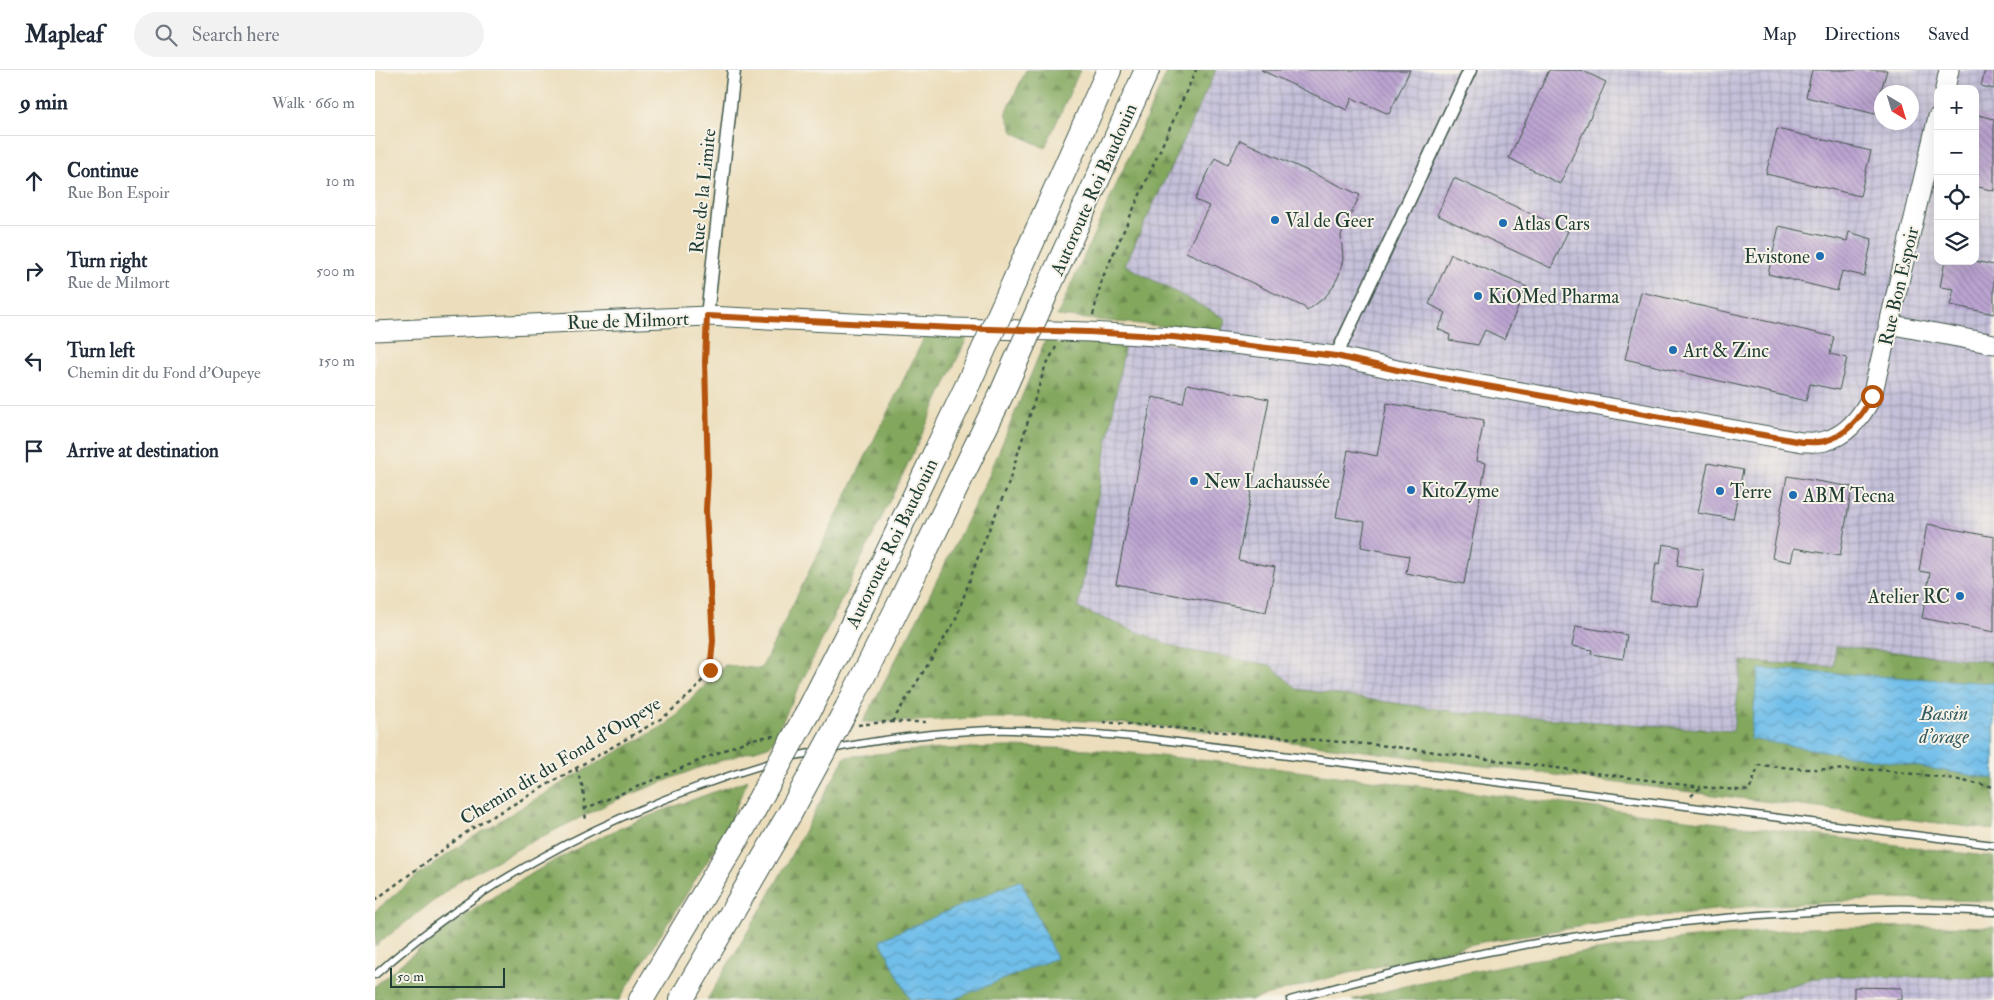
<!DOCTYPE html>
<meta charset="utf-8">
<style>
body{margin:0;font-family:"IM FELL Double Pica",serif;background:#f2f2f3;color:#1f2937}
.controls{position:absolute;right:15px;top:15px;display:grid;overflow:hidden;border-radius:10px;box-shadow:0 5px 20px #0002}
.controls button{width:45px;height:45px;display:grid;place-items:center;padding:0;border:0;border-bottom:1px solid #e0e1e3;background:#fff;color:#1f2937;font:25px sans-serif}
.compass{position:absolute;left:1499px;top:15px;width:45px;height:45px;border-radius:50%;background:#fff;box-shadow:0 5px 20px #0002;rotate:142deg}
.scale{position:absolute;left:15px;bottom:12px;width:115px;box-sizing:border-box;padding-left:5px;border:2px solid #1f3d34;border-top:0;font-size:14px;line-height:18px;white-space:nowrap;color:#1f3d34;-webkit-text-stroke:4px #f7f3e8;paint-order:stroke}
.stop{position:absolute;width:15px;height:15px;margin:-11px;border:4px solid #b45309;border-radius:50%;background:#fff}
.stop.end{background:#b45309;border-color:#fff;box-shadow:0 1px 5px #0008}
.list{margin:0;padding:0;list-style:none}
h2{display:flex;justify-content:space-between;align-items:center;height:65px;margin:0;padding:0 20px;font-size:21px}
h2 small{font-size:16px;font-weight:400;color:#747a83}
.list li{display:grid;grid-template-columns:32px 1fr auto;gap:15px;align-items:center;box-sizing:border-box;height:90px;padding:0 20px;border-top:1px solid #e0e1e3}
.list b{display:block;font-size:19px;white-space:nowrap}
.list p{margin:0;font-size:16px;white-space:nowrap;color:#747a83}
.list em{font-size:16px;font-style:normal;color:#747a83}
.icon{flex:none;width:28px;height:28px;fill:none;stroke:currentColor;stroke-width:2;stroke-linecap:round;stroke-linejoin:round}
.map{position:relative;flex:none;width:1619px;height:930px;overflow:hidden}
header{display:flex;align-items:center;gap:30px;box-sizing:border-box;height:70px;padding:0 25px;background:#fff;border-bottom:1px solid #e0e1e3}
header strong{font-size:24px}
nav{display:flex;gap:28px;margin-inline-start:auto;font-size:18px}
.search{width:350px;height:45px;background:#f2f2f3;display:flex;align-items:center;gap:12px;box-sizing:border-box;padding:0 18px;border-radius:28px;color:#747a83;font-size:19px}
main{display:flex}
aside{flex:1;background:#fff}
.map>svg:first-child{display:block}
.industrial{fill:url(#industrial-grid);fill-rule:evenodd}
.forest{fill:url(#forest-firs);stroke:#507248}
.water{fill:url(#water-waves);stroke:#487e8f}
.building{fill:url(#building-back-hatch)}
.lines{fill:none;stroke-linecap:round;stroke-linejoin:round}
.lane-casing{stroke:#3e5548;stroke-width:9}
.street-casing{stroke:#3e5548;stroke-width:15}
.secondary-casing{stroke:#3e5548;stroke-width:21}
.highway-casing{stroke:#3e5548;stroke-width:26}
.path{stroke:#3e5548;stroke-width:2.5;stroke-dasharray:4 4;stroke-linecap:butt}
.lane{stroke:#fff;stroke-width:6}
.street{stroke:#fff;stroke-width:12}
.secondary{stroke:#fff;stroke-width:19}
.highway{stroke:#fff;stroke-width:24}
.highway-bridge-casing{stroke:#3e5548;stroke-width:26;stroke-linecap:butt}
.highway-bridge{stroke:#fff;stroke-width:24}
.route{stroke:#b45309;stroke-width:6}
.poi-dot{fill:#1f6fb2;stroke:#f7f3e8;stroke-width:2}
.labels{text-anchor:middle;stroke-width:4;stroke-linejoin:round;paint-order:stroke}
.street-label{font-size:19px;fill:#1f3d34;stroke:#f7f3e8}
.poi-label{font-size:19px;fill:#1f3d34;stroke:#f7f3e8;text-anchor:start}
.water-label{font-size:20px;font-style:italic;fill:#335d62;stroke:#f7f3e8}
</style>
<header>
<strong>Mapleaf</strong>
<div class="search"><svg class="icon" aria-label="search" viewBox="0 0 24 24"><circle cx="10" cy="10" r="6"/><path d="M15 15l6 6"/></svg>Search here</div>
<nav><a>Map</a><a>Directions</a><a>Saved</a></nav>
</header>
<main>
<aside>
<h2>9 min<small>Walk · 660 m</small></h2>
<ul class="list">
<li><svg class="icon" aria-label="ahead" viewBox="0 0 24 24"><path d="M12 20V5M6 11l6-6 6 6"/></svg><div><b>Continue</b><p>Rue Bon Espoir</p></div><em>10 m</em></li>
<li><svg class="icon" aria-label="right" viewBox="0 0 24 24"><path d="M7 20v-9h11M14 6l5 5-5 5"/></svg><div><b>Turn right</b><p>Rue de Milmort</p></div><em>500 m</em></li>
<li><svg class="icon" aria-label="left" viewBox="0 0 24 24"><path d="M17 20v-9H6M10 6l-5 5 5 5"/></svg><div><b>Turn left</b><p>Chemin dit du Fond d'Oupeye</p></div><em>150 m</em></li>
<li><svg class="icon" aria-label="arrive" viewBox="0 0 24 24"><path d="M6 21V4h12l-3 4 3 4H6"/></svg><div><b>Arrive at destination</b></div></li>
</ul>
</aside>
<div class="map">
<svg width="1619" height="930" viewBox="0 0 1619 930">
<defs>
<pattern id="industrial-grid" width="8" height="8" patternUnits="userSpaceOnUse" patternTransform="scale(1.25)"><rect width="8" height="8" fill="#c5c0da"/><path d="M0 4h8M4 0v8" fill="none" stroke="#9f9db2"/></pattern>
<pattern id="forest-firs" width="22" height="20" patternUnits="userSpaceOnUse" patternTransform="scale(1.25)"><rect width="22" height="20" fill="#82a75d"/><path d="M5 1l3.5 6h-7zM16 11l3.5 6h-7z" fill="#6a894e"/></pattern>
<pattern id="water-waves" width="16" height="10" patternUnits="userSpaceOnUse" patternTransform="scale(1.25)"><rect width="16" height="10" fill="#70beea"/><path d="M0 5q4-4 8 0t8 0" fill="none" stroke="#5b9cbe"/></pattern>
<pattern id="building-back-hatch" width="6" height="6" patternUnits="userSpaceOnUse" patternTransform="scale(1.25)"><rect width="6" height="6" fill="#bca4d2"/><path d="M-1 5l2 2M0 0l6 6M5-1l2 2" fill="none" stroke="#9887ab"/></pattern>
</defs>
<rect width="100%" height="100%" fill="#f7f3e8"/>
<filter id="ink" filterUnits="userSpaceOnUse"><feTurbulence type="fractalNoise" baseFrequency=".02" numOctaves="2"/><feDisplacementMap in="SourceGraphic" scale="10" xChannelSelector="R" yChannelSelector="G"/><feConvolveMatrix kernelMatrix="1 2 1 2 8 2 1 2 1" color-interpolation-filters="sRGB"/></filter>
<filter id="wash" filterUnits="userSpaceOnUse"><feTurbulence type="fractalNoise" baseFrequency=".0096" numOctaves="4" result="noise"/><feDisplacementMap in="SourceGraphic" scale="20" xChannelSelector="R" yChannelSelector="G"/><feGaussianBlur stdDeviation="1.12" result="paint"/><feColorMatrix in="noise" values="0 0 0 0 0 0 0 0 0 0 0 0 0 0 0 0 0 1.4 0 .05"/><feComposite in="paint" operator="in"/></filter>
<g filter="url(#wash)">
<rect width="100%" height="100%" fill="#ecdebc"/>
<path class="industrial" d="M 841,0 L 1619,0 L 1619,592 L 1462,576 L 1458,597 L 1367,591 L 1358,661 L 1089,643 L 922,619 L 895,595 L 805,579 L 703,538 L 750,270 L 841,276 L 851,249 L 750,195 ZM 1563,19 L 1600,19 L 1600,191 L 1563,191 ZM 1506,22 L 1536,22 L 1536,52 L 1506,52 Z
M 1451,906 L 1619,908 L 1619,930 L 1360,930 Z"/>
<path class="forest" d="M 651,0 L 705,0 L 670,78 L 638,62 L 631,43 Z
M 793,0 L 841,0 L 750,195 L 851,249 L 846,262 L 682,246 Z
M 551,264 L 592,268 L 540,379 L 396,675 L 323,698 L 239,731 L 156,772 L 87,809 L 0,876 L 0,841 L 42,806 L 95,769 L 192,710 L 292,654 L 350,595 L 386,599 Z
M 672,266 L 750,274 L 703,538 L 805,579 L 895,595 L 922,619 L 1089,643 L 1358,661 L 1367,591 L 1458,597 L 1461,576 L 1619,592 L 1619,760 L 813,659 C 748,653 683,648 618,648 C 575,648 531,653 488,652 L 544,546 L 612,410 Z
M 630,677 L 714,679 L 865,694 L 1619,787 L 1619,831 L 1514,829 L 1366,837 L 1241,851 L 1107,872 L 953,908 L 876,930 L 332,930 L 391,831 L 470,687 L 542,680 Z
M 373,710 L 347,768 L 244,930 L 0,930 L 0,916 C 68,856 146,805 228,766 C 275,744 325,727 373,710 Z
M 1561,856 L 1619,857 L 1619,908 L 1451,906 L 1360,930 L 977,930 L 1042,913 L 1156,890 L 1309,869 L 1431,858 Z"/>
<path class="water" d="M 1384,599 L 1619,613 L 1619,709 L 1375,669 Z
M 646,810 L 681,888 L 577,930 L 535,930 L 505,870 Z"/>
<g id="blocks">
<path class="building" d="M 886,0 L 1035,0 L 1014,44 L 977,28 L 972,40 Z
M 1174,0 L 1206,0 L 1231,12 L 1185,114 L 1134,88 Z
M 1437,0 L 1512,0 L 1506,20 L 1506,44 L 1501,42 L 1500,44 L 1431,27 Z
M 1610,0 L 1619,0 L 1619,19 L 1606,16 Z
M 1600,44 L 1619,49 L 1619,121 L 1600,116 Z
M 1402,59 L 1496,81 L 1485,126 L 1391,104 Z
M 865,70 L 985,125 L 966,165 L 968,189 L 964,205 L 958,217 L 950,227 L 932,241 L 929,237 L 811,182 L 834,136 L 820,130 L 840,88 L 853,95 Z
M 1079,108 L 1193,161 L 1176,198 L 1062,145 Z
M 1404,156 L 1472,171 L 1474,162 L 1497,169 L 1489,206 L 1467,201 L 1462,221 L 1393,204 Z
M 1076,184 L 1152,217 L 1129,269 L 1110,260 L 1103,275 L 1074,270 L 1075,265 L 1063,259 L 1071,243 L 1054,234 Z
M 1570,191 L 1600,191 L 1619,195 L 1619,244 L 1575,235 L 1579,219 L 1565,217 Z
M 1266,222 L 1459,267 L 1455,284 L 1472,288 L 1464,320 L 1435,314 L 1431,331 L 1250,289 Z
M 812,314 L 894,329 L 863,490 L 900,497 L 891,542 L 741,514 L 777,327 L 808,333 Z
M 1012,333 L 1109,350 L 1101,391 L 1111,393 L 1089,514 L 1031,503 L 1034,486 L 986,477 L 990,452 L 961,447 L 973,380 L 1002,386 Z
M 1333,393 L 1368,400 L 1358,449 L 1323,443 Z
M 1412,406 L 1477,417 L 1465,486 L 1419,478 L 1416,492 L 1397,488 Z
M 1552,454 L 1619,467 L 1619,562 L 1547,548 L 1555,503 L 1544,501 Z
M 1288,474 L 1305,477 L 1302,496 L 1329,501 L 1323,538 L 1275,530 L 1281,493 L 1285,494 Z
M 1201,556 L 1252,565 L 1248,589 L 1216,584 L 1217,580 L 1197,576 Z
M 1479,917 L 1527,918 L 1527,930 L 1479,930 Z"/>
</g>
</g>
<g filter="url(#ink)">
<use href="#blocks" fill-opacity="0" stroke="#3e5548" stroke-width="1"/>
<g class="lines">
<defs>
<path id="lane" d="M 456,679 C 508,669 562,662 615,660 C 667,659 720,664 771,668 L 1619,775
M 414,687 L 441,682
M 0,905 C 114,803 252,735 398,692
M 915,930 C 1108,874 1312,843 1513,839 C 1548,838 1584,841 1619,842"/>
<path id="street" d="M 332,246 L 359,0
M 961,286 L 1095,0"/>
<path id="secondary" d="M 1570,19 L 1574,0
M 1513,254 L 1619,274
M 0,261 L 332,246 L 579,258 L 714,262 L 798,267 L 961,286 L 1022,300 L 1427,372 C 1434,372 1443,373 1450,371 C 1473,365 1487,346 1497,326 L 1563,47"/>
<path id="highway" d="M 641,208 L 734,0
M 674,216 L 772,0
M 472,638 L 526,531 L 627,323
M 433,642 L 494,522 L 594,312
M 266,930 L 377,743
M 306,930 L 415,743"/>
</defs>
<use href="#lane" class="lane-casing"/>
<use href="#street" class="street-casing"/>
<use href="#secondary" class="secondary-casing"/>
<use href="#highway" class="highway-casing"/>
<path class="path" d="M 718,245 L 727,209 L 821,0
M 517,652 L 580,551 L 607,476 L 633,415 L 670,297 L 681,277
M 728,652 L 1014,676 L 1326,717
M 483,655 L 510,652 L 553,652
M 201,698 L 208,718 L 211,752
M 1316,726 L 1326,717 L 1374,721 L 1384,695 L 1429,699 L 1505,700 L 1573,708 L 1619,717
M 209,739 L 376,669 L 399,666
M 0,830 L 96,759 L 289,647 L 319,621 L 335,600 L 338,571 L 331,440 L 333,404 L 330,292 L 332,263"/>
<use href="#lane" class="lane"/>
<use href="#street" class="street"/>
<use href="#secondary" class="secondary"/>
<use href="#highway" class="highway"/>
<defs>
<path id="highway-bridge" d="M 594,312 L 641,208
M 627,323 L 674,216
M 377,743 L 433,642
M 415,743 L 472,638"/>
</defs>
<use href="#highway-bridge" class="highway-bridge-casing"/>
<use href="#highway-bridge" class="highway-bridge"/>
</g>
</g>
<g class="lines" filter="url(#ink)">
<path class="route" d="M 335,600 L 338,571 L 331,440 L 333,404 L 330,292 L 332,246 L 579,258 L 714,262 L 798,267 L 961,286 L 1022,300 L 1427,372 C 1434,372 1443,373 1450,371 C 1473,365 1487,346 1497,326"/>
</g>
<g class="poi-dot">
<circle cx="900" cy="150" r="5"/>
<circle cx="1128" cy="153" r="5"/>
<circle cx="1445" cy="186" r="5"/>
<circle cx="1103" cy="226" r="5"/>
<circle cx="1298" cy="280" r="5"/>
<circle cx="819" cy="411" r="5"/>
<circle cx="1036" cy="420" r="5"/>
<circle cx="1345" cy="421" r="5"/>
<circle cx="1418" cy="425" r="5"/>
<circle cx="1585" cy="526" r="5"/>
</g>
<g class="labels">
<g class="street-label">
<text transform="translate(718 119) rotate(-66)" y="7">Autoroute Roi Baudouin</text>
<text transform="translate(327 121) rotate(-84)" y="7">Rue de la Limite</text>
<text transform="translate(1523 216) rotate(-77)" y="7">Rue Bon Espoir</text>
<text transform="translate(253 250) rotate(-2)" y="7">Rue de Milmort</text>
<text transform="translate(516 473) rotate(-64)" y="7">Autoroute Roi Baudouin</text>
<text transform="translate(185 690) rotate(-31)" y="7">Chemin dit du Fond d'Oupeye</text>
</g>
<g class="poi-label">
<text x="910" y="157">Val de Geer</text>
<text x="1138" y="160">Atlas Cars</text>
<text x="1435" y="193" text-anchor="end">Evistone</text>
<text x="1113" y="233">KiOMed Pharma</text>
<text x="1308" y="287">Art &amp; Zinc</text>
<text x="829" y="418">New Lachaussée</text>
<text x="1046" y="427">KitoZyme</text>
<text x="1355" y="428">Terre</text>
<text x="1428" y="432">ABM Tecna</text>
<text x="1575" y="533" text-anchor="end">Atelier RC</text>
</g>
<g class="water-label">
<text x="1569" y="650">Bassin<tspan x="1569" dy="23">d'orage</tspan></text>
</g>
</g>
</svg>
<div class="controls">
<button>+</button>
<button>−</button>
<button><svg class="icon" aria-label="locate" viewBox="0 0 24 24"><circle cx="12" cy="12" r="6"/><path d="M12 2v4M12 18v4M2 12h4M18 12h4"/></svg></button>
<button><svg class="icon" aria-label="layers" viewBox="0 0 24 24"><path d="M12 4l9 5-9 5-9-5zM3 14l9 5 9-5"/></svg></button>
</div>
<svg class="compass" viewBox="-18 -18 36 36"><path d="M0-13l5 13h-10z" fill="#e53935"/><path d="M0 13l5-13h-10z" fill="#747a83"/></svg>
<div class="scale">50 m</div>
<div class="stop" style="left:1497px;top:326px"></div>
<div class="stop end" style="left:335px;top:600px"></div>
</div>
</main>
